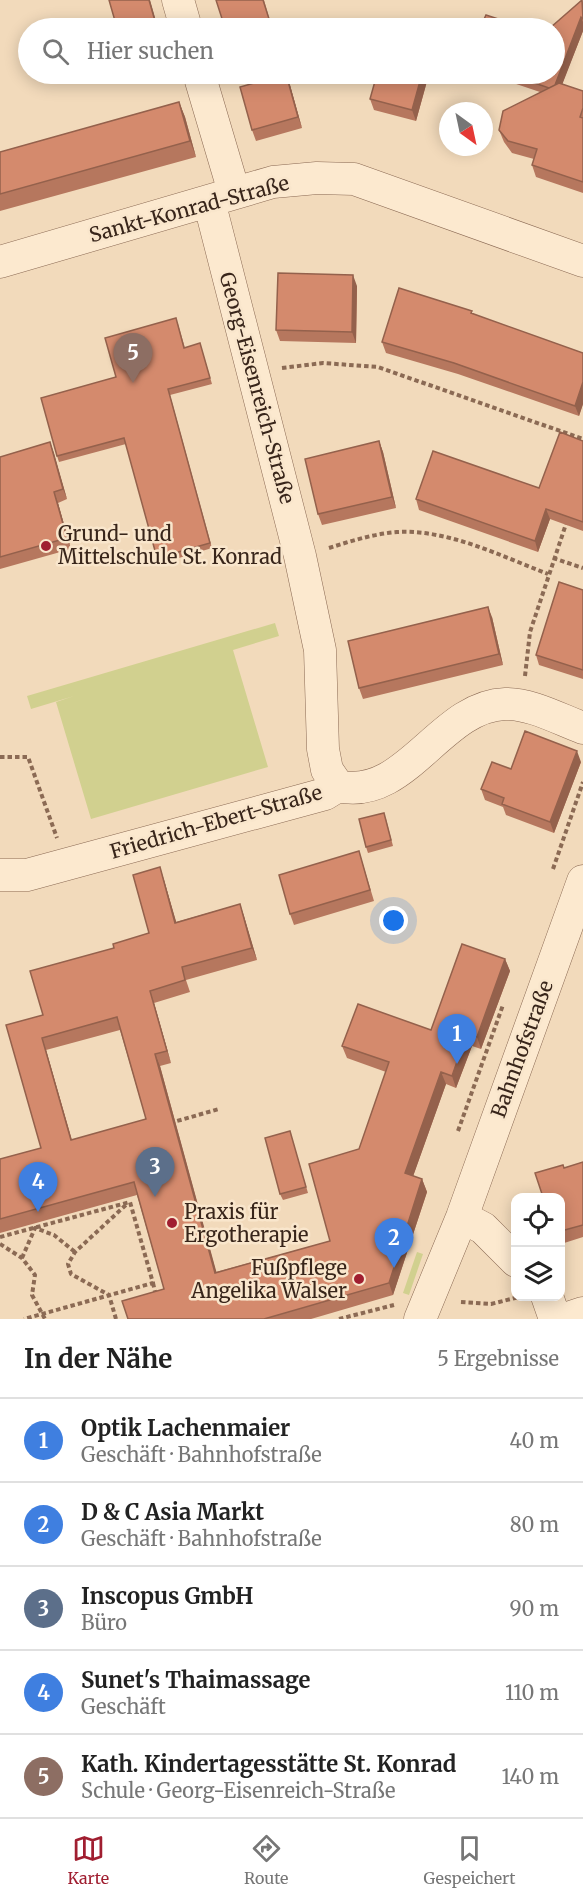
<!DOCTYPE html>
<html lang="de">
<meta charset="utf-8">
<style>
body{margin:0;font-family:Merriweather,serif;background:#f2f2f2;color:#222}
.controls{position:absolute;right:18px;bottom:18px;display:grid;overflow:hidden;border-radius:12px;box-shadow:0 3px 15px #0003}
.controls button{width:54px;height:54px;display:grid;place-items:center;padding:0;border:0;border-bottom:2px solid #e0e0e0;background:#fff;color:#222;font:30px sans-serif}
.compass{position:absolute;left:439px;top:102px;width:54px;height:54px;border-radius:50%;background:#fff;box-shadow:0 3px 15px #0003;rotate:147deg}
.you{position:absolute;left:394px;top:921px;width:21px;height:21px;margin:-15px;border:4px solid #fff;border-radius:50%;background:#1a73e8;box-shadow:0 0 0 9px #1a73e833}
.badge{display:grid;place-items:center;width:39px;height:39px;border-radius:50%;background:#a01e30;color:#fff;font-size:20px;font-weight:700}
.pin{position:absolute;translate:-50% -50px;filter:drop-shadow(0 2px 3px #0008)}
.pin::after{content:'';position:absolute;top:32px;width:21px;height:18px;background:inherit;clip-path:polygon(0 0,100% 0,50% 100%)}
.list{margin:0;padding:0;list-style:none}
h2{display:flex;justify-content:space-between;align-items:center;height:78px;margin:0;padding:0 24px;font-size:26px}
h2 small{font-size:20px;font-weight:400;color:#767676}
.list li{display:grid;grid-template-columns:39px 1fr auto;gap:18px;align-items:center;box-sizing:border-box;height:84px;padding:0 24px;border-top:2px solid #e0e0e0}
.list b{display:block;font-size:22px;white-space:nowrap}
.list p{margin:0;font-size:20px;white-space:nowrap;color:#767676}
.list em{font-size:20px;font-style:normal;color:#767676}
.icon{flex:none;width:33px;height:33px;fill:none;stroke:currentColor;stroke-width:2;stroke-linecap:round;stroke-linejoin:round}
.map{position:relative;flex:none;width:583px;height:1319px;overflow:hidden}
.search{position:absolute;background:#fff;box-shadow:0 3px 15px #0003;left:18px;right:18px;top:18px;height:66px;display:flex;align-items:center;gap:15px;box-sizing:border-box;padding:0 21px;border-radius:33px;color:#767676;font-size:22px}
.sheet{height:498px;background:#fff}
nav{display:flex;justify-content:space-around;align-items:center;box-sizing:border-box;height:84px;border-top:2px solid #e0e0e0;background:#fff;font-size:16px;color:#767676}
nav a{display:grid;justify-items:center;gap:3px}
nav .on{color:#a01e30}
.map>svg:first-child{display:block}
.green{fill:#d1d08f}
.lines{fill:none;stroke-linecap:round;stroke-linejoin:round}
.minor-casing{stroke:#8b6a54;stroke-width:33}
.path{stroke:#8b6a54;stroke-width:4;stroke-dasharray:4.5 3;stroke-linecap:butt}
.minor{stroke:#fce9cf;stroke-width:32}
.wall{fill:#b6775e;fill-rule:evenodd}
.shaded-wall{fill:#94614c}
.building{fill:#d48a6d;stroke:#94614c;stroke-width:1.5;fill-rule:evenodd}
.poi-dot{fill:#a01e30;stroke:#f9e6cc;stroke-width:2}
.labels{text-anchor:middle;stroke-width:5;stroke-linejoin:round;paint-order:stroke}
.street-label{font-size:20px;fill:#38251a;stroke:#f9e6cc}
.poi-label{font-size:20px;fill:#38251a;stroke:#f9e6cc;text-anchor:start}
</style>
<div class="map">
<svg width="583" height="1319" viewBox="0 0 583 1319">
<rect width="100%" height="100%" fill="#f2dabb"/>
<path class="green" d="M 275,623 L 279,636 L 233,650 L 268,767 L 91,819 L 56,702 L 74,696 L 31,709 L 27,696 Z
M 417,1252 L 423,1254 L 409,1295 L 403,1293 Z"/>
<g class="lines">
<defs>
<path id="minor" d="M 178,0 L 186,28
M 199,74 L 234,192
M 209,201 L 300,556 L 320,650 L 323,749 L 327,770 L 338,786
M 0,262 L 273,182 L 317,178 L 354,179 L 583,261
M 0,875 L 27,875 L 325,794 L 338,786 C 406,802 440,706 505,704 C 530,703 559,719 583,728
M 462,1217 L 483,1228 L 516,1261
M 547,1296 L 555,1319
M 420,1319 L 462,1217 L 583,881
M 565,1319 L 583,1313"/>
</defs>
<use href="#minor" class="minor-casing"/>
<path class="path" d="M 282,368 L 323,363 L 378,367 L 583,439
M 329,548 C 351,541 373,534 397,532 C 448,529 501,556 548,574
M 553,558 L 583,568
M 525,676 L 530,632 L 567,521
M 0,757 L 28,757 L 57,838
M 553,869 L 583,782
M 170,1123 L 219,1109
M 458,1131 L 503,1005
M 0,1237 L 130,1202 L 153,1283 L 24,1319
M 0,1244 L 22,1258 L 35,1275 L 32,1295 L 45,1319
M 22,1258 L 35,1228 L 54,1235 L 75,1252
M 153,1283 L 156,1296
M 461,1302 L 491,1304 L 519,1297
M 116,1319 L 109,1295 L 71,1274 L 68,1264 L 75,1252 L 128,1203
M 339,1319 L 394,1305"/>
<use href="#minor" class="minor"/>
</g>
<path class="wall" d="M 216,0 L 264,0 L 272,28 L 225,28 Z
M 583,0 L 583,31 L 562,84 L 583,91 L 583,193 L 536,177 L 532,165 L 534,159 L 512,153 L 504,142 L 499,130 L 540,92 L 486,74 L 555,74 Z
M 130,74 L 168,74 L 133,83 Z
M 429,74 L 416,121 L 374,110 L 370,99 Z
M 290,85 L 302,128 L 256,141 L 252,130 Z
M 179,102 L 185,117 L 196,157 L 0,211 L 0,152 Z
M 357,286 L 356,343 L 280,341 L 276,330 Z
M 473,314 L 583,353 L 583,404 L 579,416 L 458,374 L 386,353 L 382,342 Z
M 178,324 L 185,348 L 200,343 L 212,384 L 170,395 L 212,548 L 159,564 L 126,444 L 59,462 L 57,456 L 116,377 Z
M 379,441 L 383,452 L 396,508 L 322,525 L 318,514 Z
M 583,441 L 583,531 L 550,519 L 538,552 L 419,510 L 416,499 L 539,488 Z
M 50,442 L 67,499 L 58,503 L 71,549 L 0,569 L 0,457 Z
M 583,590 L 583,679 L 539,665 L 536,655 Z
M 492,617 L 503,665 L 363,699 L 359,688 Z
M 581,762 L 554,833 L 506,815 L 503,807 L 485,800 L 481,789 L 511,769 Z
M 386,819 L 393,846 L 368,853 L 366,847 Z
M 359,851 L 374,901 L 294,925 L 290,914 Z
M 164,880 L 176,922 L 240,904 L 257,960 L 186,980 L 190,992 L 154,1003 L 171,1063 L 160,1066 L 216,1272 L 330,1241 L 359,1149 L 386,1072 L 347,1058 L 342,1046 L 431,1030 L 505,959 L 510,971 L 481,1049 L 472,1046 L 456,1088 L 446,1084 L 413,1176 L 422,1179 L 427,1192 L 393,1295 L 311,1319 L 128,1319 L 164,1289 L 137,1195 L 0,1233 L 0,1159 L 41,1148 L 43,1015 L 114,948 L 149,933 ZM 120,1030 L 146,1119 L 72,1140 L 46,1050 Z
M 290,1131 L 308,1193 L 283,1200 L 280,1194 Z
M 583,1162 L 583,1237 L 561,1244 L 561,1197 L 564,1168 Z"/>
<path class="shaded-wall" d="M 149,0 L 150,0 L 158,28 L 157,28 Z
M 581,17 L 583,22 L 583,31 L 557,98 L 553,89 Z
M 286,74 L 290,85 L 302,128 L 298,117 Z
M 422,74 L 429,74 L 416,121 L 412,110 Z
M 179,102 L 185,117 L 196,157 L 190,141 Z
M 353,275 L 357,286 L 356,343 L 352,332 Z
M 583,382 L 583,404 L 579,416 L 575,406 Z
M 379,441 L 383,452 L 396,508 L 392,497 Z
M 50,442 L 54,453 L 67,499 L 63,489 Z
M 54,492 L 58,503 L 71,549 L 67,538 Z
M 546,509 L 550,519 L 538,552 L 535,541 Z
M 488,607 L 492,617 L 503,665 L 499,654 Z
M 577,751 L 581,762 L 554,833 L 550,822 Z
M 160,867 L 164,880 L 180,935 L 175,923 Z
M 240,904 L 244,916 L 257,960 L 252,948 Z
M 505,959 L 510,971 L 481,1049 L 477,1037 Z
M 150,991 L 154,1003 L 171,1063 L 167,1051 Z
M 467,1033 L 472,1046 L 456,1088 L 452,1076 Z
M 42,1038 L 46,1050 L 75,1152 L 71,1140 Z
M 155,1054 L 160,1066 L 220,1285 L 215,1273 Z
M 441,1072 L 446,1084 L 410,1185 L 405,1173 Z
M 422,1179 L 427,1192 L 393,1295 L 389,1283 Z"/>
<path class="building" d="M 109,0 L 149,0 L 157,28 L 117,28 Z
M 216,0 L 263,0 L 270,22 L 249,28 L 225,28 Z
M 582,0 L 583,19 L 581,17 L 555,85 L 549,88 L 508,74 L 555,74 L 555,28 L 550,28 Z
M 486,15 L 526,28 L 480,28 Z
M 286,74 L 298,117 L 252,130 L 240,87 Z
M 377,74 L 422,74 L 412,110 L 370,99 Z
M 559,83 L 583,91 L 583,108 L 580,117 L 583,118 L 583,182 L 532,165 L 537,149 L 508,141 L 499,130 L 503,111 Z
M 179,102 L 190,141 L 0,194 L 0,152 Z
M 278,273 L 353,275 L 352,332 L 276,330 Z
M 399,288 L 472,311 L 471,313 L 583,353 L 583,382 L 575,406 L 454,363 L 382,342 Z
M 176,318 L 184,348 L 200,343 L 210,378 L 168,389 L 210,543 L 157,558 L 124,438 L 57,456 L 41,398 L 116,377 L 105,338 Z
M 560,432 L 583,441 L 583,522 L 546,509 L 535,541 L 416,499 L 433,451 L 539,488 Z
M 379,441 L 392,497 L 318,514 L 305,459 Z
M 50,442 L 63,489 L 54,492 L 67,538 L 0,557 L 0,457 Z
M 559,582 L 583,590 L 583,670 L 536,655 Z
M 488,607 L 499,654 L 359,688 L 348,641 Z
M 525,731 L 577,751 L 550,822 L 502,804 L 504,798 L 481,789 L 492,762 L 511,769 Z
M 384,813 L 391,840 L 366,847 L 359,819 Z
M 359,851 L 370,890 L 290,914 L 279,875 Z
M 160,867 L 175,923 L 240,904 L 252,948 L 182,967 L 185,980 L 150,991 L 167,1051 L 155,1054 L 215,1273 L 330,1241 L 309,1164 L 359,1149 L 389,1062 L 342,1046 L 358,1004 L 431,1030 L 462,944 L 505,959 L 477,1037 L 467,1033 L 452,1076 L 441,1072 L 405,1173 L 422,1179 L 389,1283 L 264,1319 L 128,1319 L 122,1301 L 164,1289 L 134,1182 L 0,1219 L 0,1159 L 41,1148 L 6,1025 L 43,1015 L 30,971 L 114,948 L 113,944 L 149,933 L 133,875 ZM 117,1017 L 146,1119 L 71,1140 L 42,1038 Z
M 290,1131 L 306,1187 L 280,1194 L 265,1138 Z
M 583,1162 L 583,1225 L 561,1231 L 561,1197 L 543,1197 L 535,1173 L 563,1165 L 564,1168 Z"/>
<g class="poi-dot">
<circle cx="46" cy="546" r="6"/>
<circle cx="172" cy="1223" r="6"/>
<circle cx="359" cy="1279" r="6"/>
</g>
<g class="labels">
<g class="street-label">
<text transform="translate(189 209) rotate(-15)" y="7">Sankt-Konrad-Straße</text>
<text transform="translate(257 388) rotate(75)" y="7">Georg-Eisenreich-Straße</text>
<text transform="translate(216 822) rotate(-16)" y="7">Friedrich-Ebert-Straße</text>
<text transform="translate(522 1049) rotate(-70)" y="7">Bahnhofstraße</text>
</g>
<g class="poi-label">
<text x="58" y="541">Grund- und<tspan x="58" dy="23">Mittelschule St. Konrad</tspan></text>
<text x="184" y="1219">Praxis für<tspan x="184" dy="23">Ergotherapie</tspan></text>
<text x="347" y="1275" text-anchor="end">Fußpflege<tspan x="347" dy="23">Angelika Walser</tspan></text>
</g>
</g>
</svg>
<div class="controls">
<button><svg class="icon" aria-label="locate" viewBox="0 0 24 24"><circle cx="12" cy="12" r="6"/><path d="M12 2v4M12 18v4M2 12h4M18 12h4"/></svg></button>
<button><svg class="icon" aria-label="layers" viewBox="0 0 24 24"><path d="M12 4l9 5-9 5-9-5zM3 14l9 5 9-5"/></svg></button>
</div>
<svg class="compass" viewBox="-18 -18 36 36"><path d="M0-13l5 13h-10z" fill="#e53935"/><path d="M0 13l5-13h-10z" fill="#767676"/></svg>
<div class="you"></div>
<div class="pin badge" style="left:457px;top:1064px;background:#3f7fe0">1</div>
<div class="pin badge" style="left:394px;top:1268px;background:#3f7fe0">2</div>
<div class="pin badge" style="left:155px;top:1197px;background:#5c6f8a">3</div>
<div class="pin badge" style="left:38px;top:1212px;background:#3f7fe0">4</div>
<div class="pin badge" style="left:133px;top:383px;background:#8d6e63">5</div>
<div class="search"><svg class="icon" aria-label="search" viewBox="0 0 24 24"><circle cx="10" cy="10" r="6"/><path d="M15 15l6 6"/></svg>Hier suchen</div>
</div>
<section class="sheet">
<h2>In der Nähe<small>5 Ergebnisse</small></h2>
<ul class="list">
<li><span class="badge" style="background:#3f7fe0">1</span><div><b>Optik Lachenmaier</b><p>Geschäft · Bahnhofstraße</p></div><em>40 m</em></li>
<li><span class="badge" style="background:#3f7fe0">2</span><div><b>D &amp; C Asia Markt</b><p>Geschäft · Bahnhofstraße</p></div><em>80 m</em></li>
<li><span class="badge" style="background:#5c6f8a">3</span><div><b>Inscopus GmbH</b><p>Büro</p></div><em>90 m</em></li>
<li><span class="badge" style="background:#3f7fe0">4</span><div><b>Sunet's Thaimassage</b><p>Geschäft</p></div><em>110 m</em></li>
<li><span class="badge" style="background:#8d6e63">5</span><div><b>Kath. Kindertagesstätte St. Konrad</b><p>Schule · Georg-Eisenreich-Straße</p></div><em>140 m</em></li>
</ul>
</section>
<nav>
<a class="on"><svg class="icon" aria-label="map" viewBox="0 0 24 24"><path d="M3 6l6-2 6 2 6-2v14l-6 2-6-2-6 2zM9 4v14M15 6v14"/></svg>Karte</a>
<a><svg class="icon" aria-label="directions" viewBox="0 0 24 24"><path d="M12 3l9 9-9 9-9-9zM9 14v-3h6M13 9l2 2-2 2"/></svg>Route</a>
<a><svg class="icon" aria-label="saved" viewBox="0 0 24 24"><path d="M7 4h10v16l-5-4-5 4z"/></svg>Gespeichert</a>
</nav>
